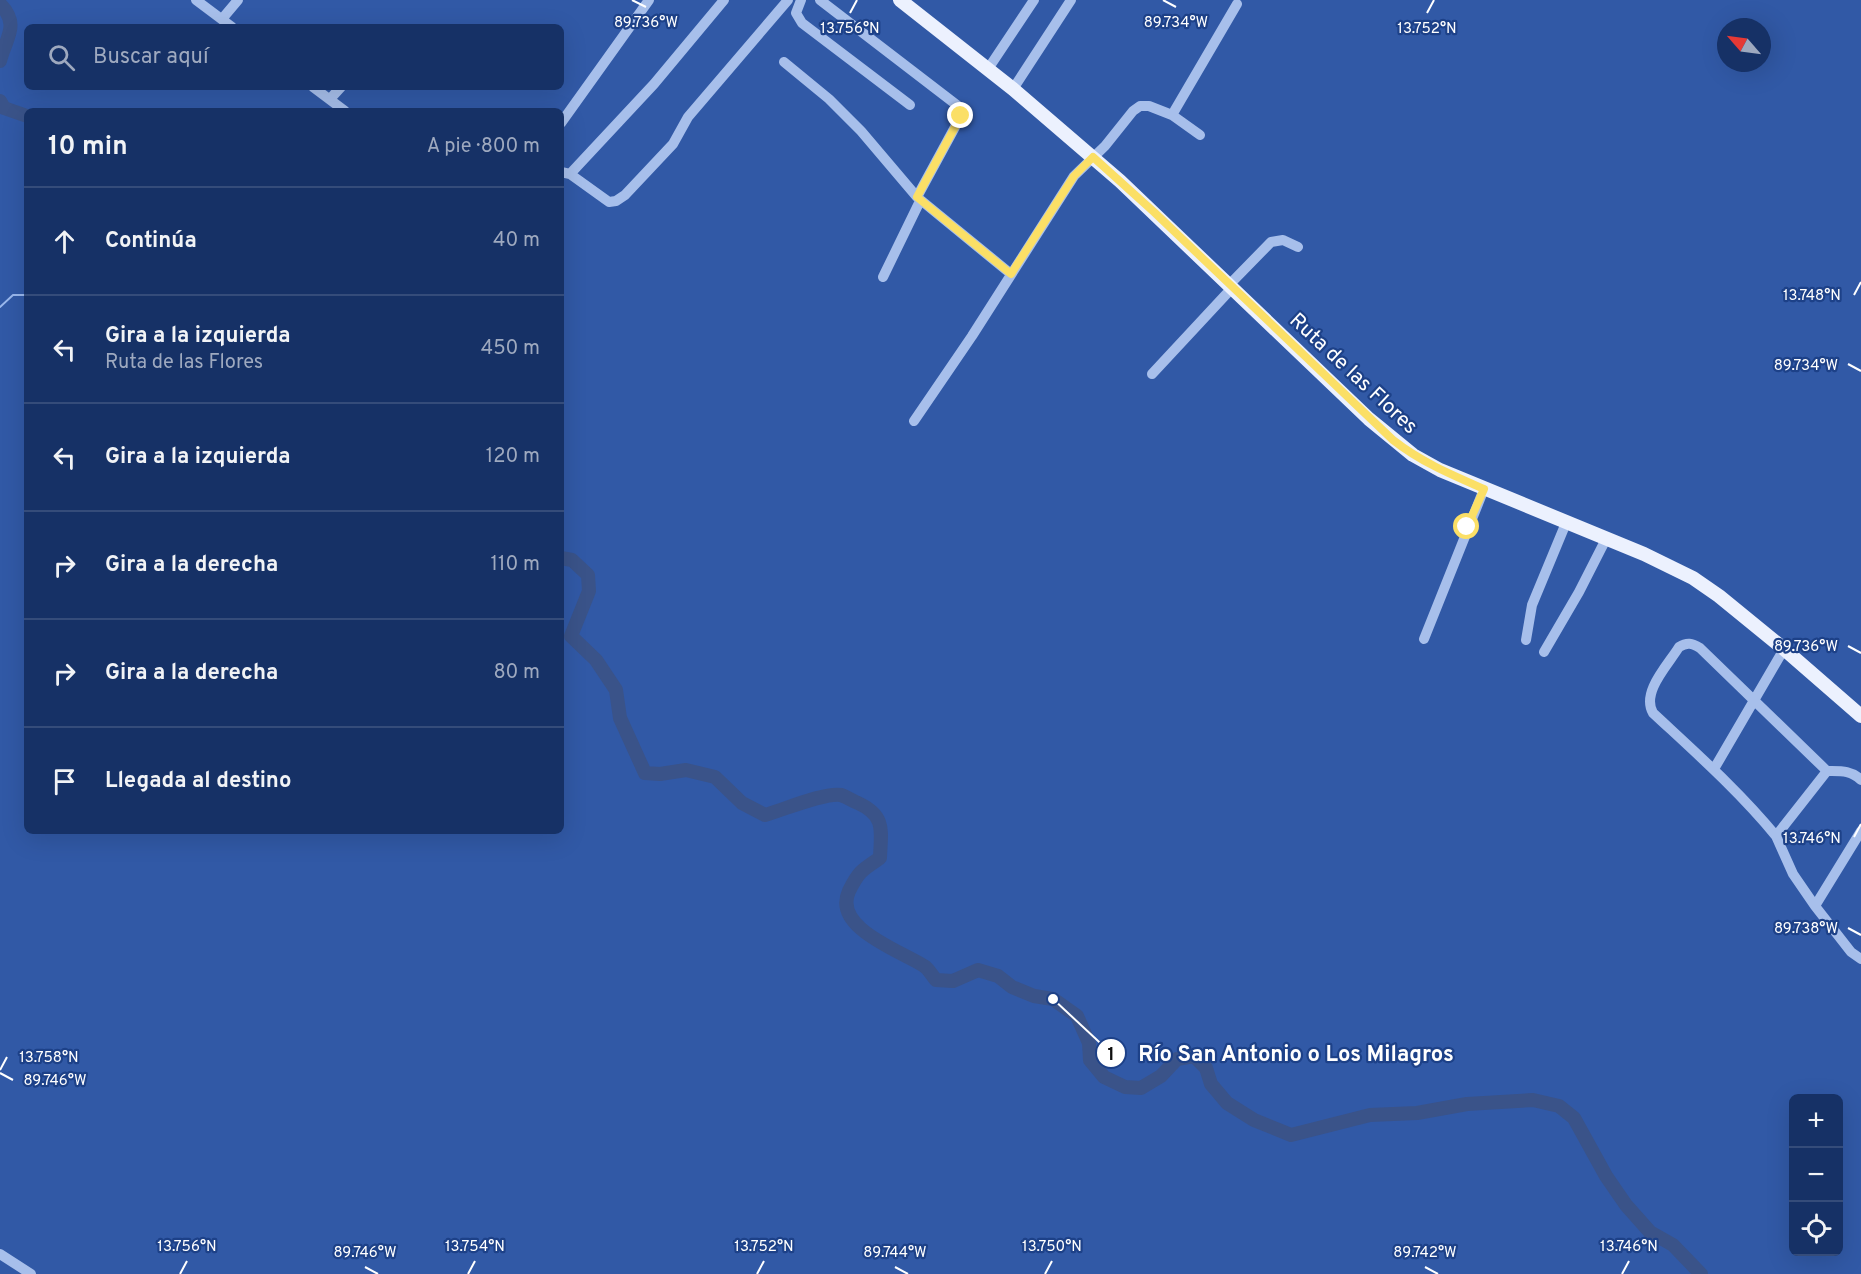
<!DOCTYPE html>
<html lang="es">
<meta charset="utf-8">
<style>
body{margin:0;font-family:Overpass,sans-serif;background:#233d6f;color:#f1f3f6}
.controls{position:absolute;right:18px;bottom:18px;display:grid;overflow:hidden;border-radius:9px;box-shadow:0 6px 24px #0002}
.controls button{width:54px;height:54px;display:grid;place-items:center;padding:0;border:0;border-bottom:2px solid #354c7a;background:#163166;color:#f1f3f6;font:30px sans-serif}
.compass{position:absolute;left:1717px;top:18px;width:54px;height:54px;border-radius:50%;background:#163166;box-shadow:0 6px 24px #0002;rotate:298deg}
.stop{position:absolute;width:18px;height:18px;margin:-14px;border:4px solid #fbdf66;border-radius:50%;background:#fff}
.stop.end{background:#fbdf66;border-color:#fff;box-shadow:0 2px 6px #0008}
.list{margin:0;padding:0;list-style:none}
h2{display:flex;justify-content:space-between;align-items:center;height:78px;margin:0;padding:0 24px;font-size:26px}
h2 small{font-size:20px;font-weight:400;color:#9ea9bf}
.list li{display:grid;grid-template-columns:39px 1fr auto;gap:18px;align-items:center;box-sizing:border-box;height:108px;padding:0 24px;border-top:2px solid #354c7a}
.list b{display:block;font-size:22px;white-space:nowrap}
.list p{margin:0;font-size:20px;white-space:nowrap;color:#9ea9bf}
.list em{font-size:20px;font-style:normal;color:#9ea9bf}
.icon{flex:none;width:33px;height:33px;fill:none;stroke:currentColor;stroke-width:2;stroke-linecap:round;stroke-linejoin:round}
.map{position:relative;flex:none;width:1861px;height:1274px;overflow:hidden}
.search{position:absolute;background:#163166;box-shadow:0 6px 24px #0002;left:24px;top:24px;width:540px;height:66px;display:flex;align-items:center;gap:15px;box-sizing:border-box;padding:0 21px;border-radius:9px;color:#9ea9bf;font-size:22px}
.panel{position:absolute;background:#163166;box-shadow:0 6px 24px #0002;left:24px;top:108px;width:540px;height:726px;border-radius:9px}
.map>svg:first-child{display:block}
.green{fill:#3159a6;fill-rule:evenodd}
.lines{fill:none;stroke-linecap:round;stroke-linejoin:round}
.stream{stroke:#9ab8ed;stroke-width:2}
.river{stroke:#3a5389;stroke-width:14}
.minor{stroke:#a7bfeb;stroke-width:10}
.major{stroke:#ecf1fe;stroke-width:14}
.route{stroke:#fbdf66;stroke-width:8}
.ticks{fill:none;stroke:#fff;stroke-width:2}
.labels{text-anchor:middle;stroke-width:4.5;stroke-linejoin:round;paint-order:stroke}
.street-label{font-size:21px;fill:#fff;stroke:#1d4188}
.ticks-label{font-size:15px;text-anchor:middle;fill:#fff;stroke:#1d4188;stroke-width:4.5;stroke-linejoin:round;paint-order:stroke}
.leader{fill:none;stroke:#fff;stroke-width:2}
.callout-dot{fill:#fff;stroke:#1d4188;stroke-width:2}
.mark-label{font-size:18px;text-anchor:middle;font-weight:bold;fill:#111}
.callout-label{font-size:22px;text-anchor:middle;font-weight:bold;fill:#fff;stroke:#1d4188;stroke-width:4.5;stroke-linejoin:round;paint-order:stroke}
</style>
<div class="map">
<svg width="1861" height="1274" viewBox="0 0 1861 1274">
<rect width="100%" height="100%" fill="#1d4188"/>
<path class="green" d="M 0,0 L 1861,0 L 1861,1274 L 0,1274 ZM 27,27 L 561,27 L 561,87 L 27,87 ZM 1726,27 L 1762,27 L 1762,63 L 1726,63 ZM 27,111 L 561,111 L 561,831 L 27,831 ZM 1794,1098 L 1838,1098 L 1838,1252 L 1794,1252 Z"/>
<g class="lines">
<path class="stream" d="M 0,307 L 13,295 L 27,295"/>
<path class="river" d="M 0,4 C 21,25 5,39 0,61
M 0,101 L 4,108 L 27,116
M 561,558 L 572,560 L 588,575 L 589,591 L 571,636 L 596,660 L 616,690 L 620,718 L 645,773 L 660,774 L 686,770 L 715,777 L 742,803 L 765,815 C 783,810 825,792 841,795 C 847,797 853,801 858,803 C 886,816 881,830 880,858 C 862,870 859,871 849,891 C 832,928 901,951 924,966 C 929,969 932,976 936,980 L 953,981 L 978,970 L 998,976 L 1012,987 L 1034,996 L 1053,999 L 1077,1016 L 1089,1043 L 1090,1060 L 1104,1077 L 1125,1087 L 1141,1088 L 1161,1076 L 1177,1059 L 1194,1056 L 1206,1068 L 1211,1084 L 1227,1103 L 1254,1120 L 1291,1135 L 1370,1115 L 1417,1113 L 1467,1104 L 1533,1100 L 1559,1106 L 1574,1118 L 1606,1176 L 1626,1205 L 1650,1232 L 1673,1245 L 1701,1274"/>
<path class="minor" d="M 196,0 L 232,27
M 801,0 L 796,13 L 802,23 L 910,105
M 820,0 L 962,109 L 961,116 L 917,197 L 1011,274
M 222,19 L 238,0
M 784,62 L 829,99 L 861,131 L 917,197
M 988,69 L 1034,0
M 313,87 L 345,111
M 1013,89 L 1071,0
M 330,99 L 341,87
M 1172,115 L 1237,4
M 561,123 L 649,0
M 561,172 L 570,174 L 609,202 L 616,201 L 625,195 L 673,144 L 688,117 L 788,0
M 570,174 L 654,84 L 724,0
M 883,277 L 920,201
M 1229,285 L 1271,242 L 1283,240 L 1298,247
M 1152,374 L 1232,288
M 914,421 L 972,336 L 1074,176 L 1105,146 L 1133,111 L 1140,106 L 1149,106 L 1172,115 L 1200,135
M 1424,639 L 1484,489
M 1526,640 L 1532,605 L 1566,523
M 1544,652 L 1579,592 L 1606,539
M 1714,769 L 1784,649
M 1827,771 L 1776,836 C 1739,791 1696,753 1653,713 C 1641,692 1668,665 1679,647 C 1687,642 1692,643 1700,648 L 1827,771 C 1841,771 1851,770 1861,780
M 1861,831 L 1815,906 L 1851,952 L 1861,959
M 1776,836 L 1793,874 L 1815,906
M 0,1254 L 31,1274"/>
<path class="major" d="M 900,0 L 1013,89 L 1120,181 L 1369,419 L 1413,455 L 1440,470 L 1644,554 L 1693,578 L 1719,596 L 1784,649 L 1861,716"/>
</g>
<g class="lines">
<path class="route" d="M 961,116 L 917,197 L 1011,274 L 1074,176 L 1093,157 L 1154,212 L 1393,440 C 1421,462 1452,475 1484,489 L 1467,527"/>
</g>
<path class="ticks" d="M 632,0 L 646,7M 1163,0 L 1176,7M 850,13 L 857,0M 1427,13 L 1434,0M 1854,295 L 1861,282M 1848,364 L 1861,371M 1848,646 L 1861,653M 1854,837 L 1861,824M 1848,928 L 1861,935M 0,1070 L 7,1057M 0,1073 L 13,1080M 365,1267 L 378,1274M 895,1267 L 908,1274M 1425,1267 L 1438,1274M 180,1274 L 187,1261M 468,1274 L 475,1261M 757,1274 L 764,1261M 1045,1274 L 1052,1261M 1622,1274 L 1629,1261"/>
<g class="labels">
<g class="street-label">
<text transform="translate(1354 373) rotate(43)" y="7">Ruta de las Flores</text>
</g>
</g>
<g class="ticks-label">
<text x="646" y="27">89.736°W</text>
<text x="1176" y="27">89.734°W</text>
<text x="850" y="33">13.756°N</text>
<text x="1427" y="33">13.752°N</text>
<text x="1812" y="300">13.748°N</text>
<text x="1806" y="370">89.734°W</text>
<text x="1806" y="651">89.736°W</text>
<text x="1812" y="843">13.746°N</text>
<text x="1806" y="933">89.738°W</text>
<text x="49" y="1062">13.758°N</text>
<text x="55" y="1085">89.746°W</text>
<text x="187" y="1251">13.756°N</text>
<text x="475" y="1251">13.754°N</text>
<text x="764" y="1251">13.752°N</text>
<text x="1052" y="1251">13.750°N</text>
<text x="1629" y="1251">13.746°N</text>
<text x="365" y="1257">89.746°W</text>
<text x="895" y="1257">89.744°W</text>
<text x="1425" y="1257">89.742°W</text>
</g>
<path class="leader" d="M1053 999L1111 1053"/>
<g class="callout-dot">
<circle cx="1053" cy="999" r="6"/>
<circle cx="1111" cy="1053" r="15"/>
</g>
<g class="mark-label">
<text x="1111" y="1060">1</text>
</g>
<g class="callout-label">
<text x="1296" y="1061">Río San Antonio o Los Milagros</text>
</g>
</svg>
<div class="controls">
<button>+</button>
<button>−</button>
<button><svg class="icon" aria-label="locate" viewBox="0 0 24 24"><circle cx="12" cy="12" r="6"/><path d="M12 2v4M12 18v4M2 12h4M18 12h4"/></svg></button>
</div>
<svg class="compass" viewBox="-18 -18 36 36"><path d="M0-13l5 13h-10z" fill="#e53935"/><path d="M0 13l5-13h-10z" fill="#9ea9bf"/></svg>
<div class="stop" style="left:1467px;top:527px"></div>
<div class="stop end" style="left:961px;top:116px"></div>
<div class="search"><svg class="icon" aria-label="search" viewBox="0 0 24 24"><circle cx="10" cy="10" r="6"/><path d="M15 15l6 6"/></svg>Buscar aquí</div>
<section class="panel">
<h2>10 min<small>A pie · 800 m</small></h2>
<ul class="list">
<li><svg class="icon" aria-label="ahead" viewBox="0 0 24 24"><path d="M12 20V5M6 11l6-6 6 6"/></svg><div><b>Continúa</b></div><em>40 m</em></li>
<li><svg class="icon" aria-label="left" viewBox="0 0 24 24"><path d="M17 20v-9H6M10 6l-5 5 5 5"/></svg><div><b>Gira a la izquierda</b><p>Ruta de las Flores</p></div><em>450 m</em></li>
<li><svg class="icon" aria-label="left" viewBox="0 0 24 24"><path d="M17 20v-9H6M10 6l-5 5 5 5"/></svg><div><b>Gira a la izquierda</b></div><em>120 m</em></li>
<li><svg class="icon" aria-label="right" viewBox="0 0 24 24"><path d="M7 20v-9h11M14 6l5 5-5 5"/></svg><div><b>Gira a la derecha</b></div><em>110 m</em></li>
<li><svg class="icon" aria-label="right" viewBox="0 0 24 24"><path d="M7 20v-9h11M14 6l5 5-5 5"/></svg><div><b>Gira a la derecha</b></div><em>80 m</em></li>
<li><svg class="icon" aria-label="arrive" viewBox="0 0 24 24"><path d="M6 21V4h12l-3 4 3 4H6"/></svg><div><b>Llegada al destino</b></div></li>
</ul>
</section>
</div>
